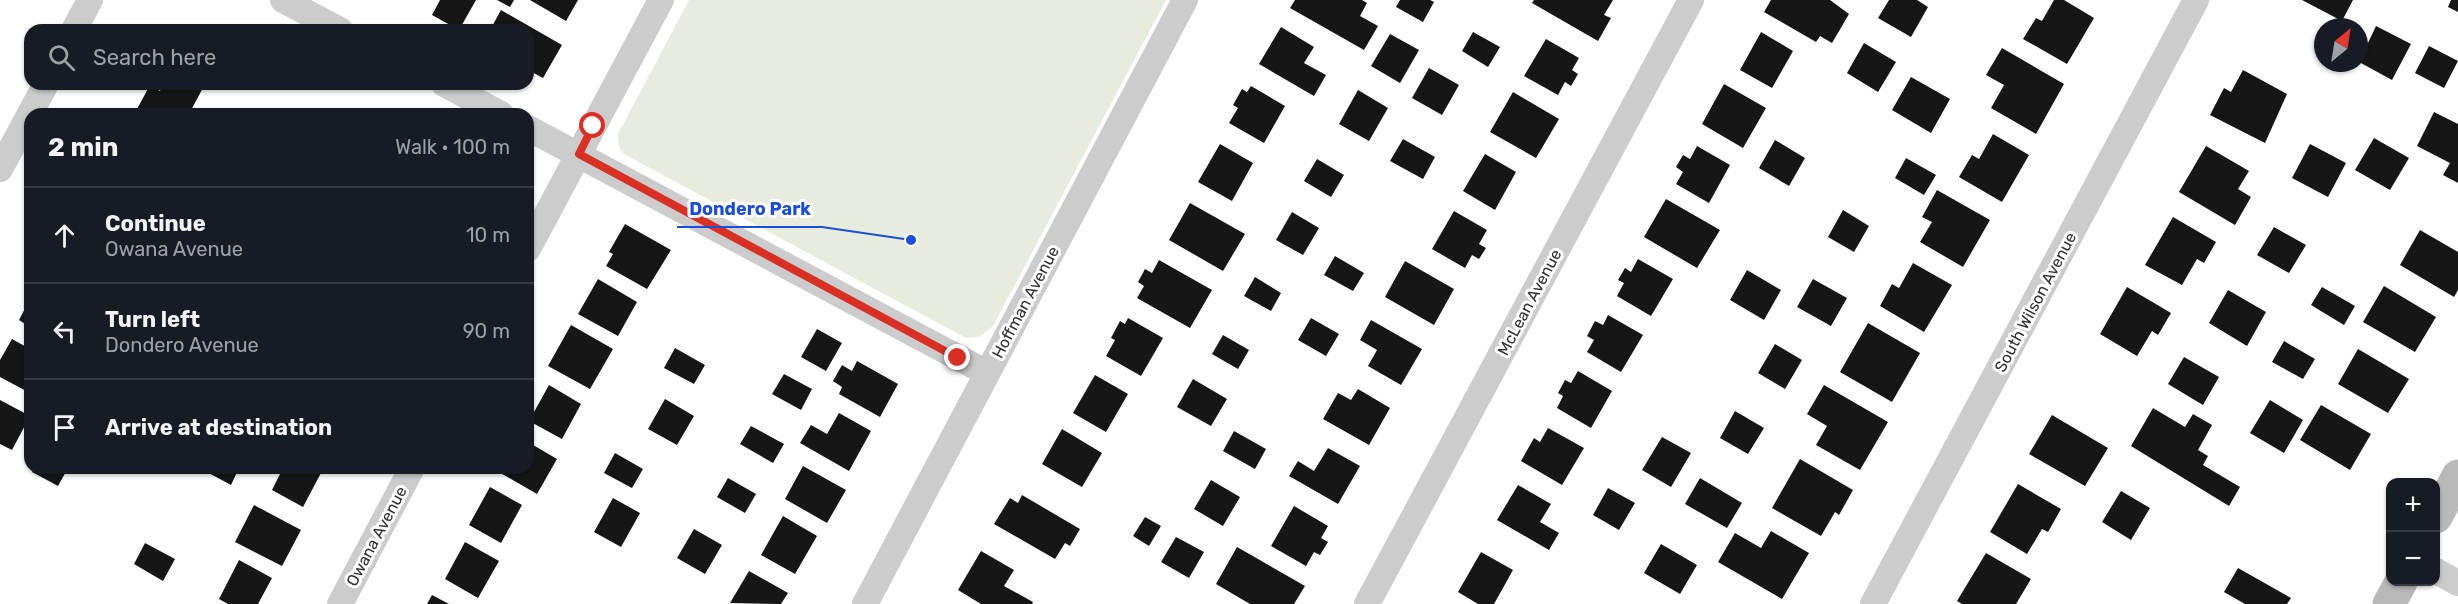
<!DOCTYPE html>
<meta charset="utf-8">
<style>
body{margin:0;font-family:Rubik,sans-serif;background:#242831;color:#f1f3f6}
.controls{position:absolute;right:18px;bottom:18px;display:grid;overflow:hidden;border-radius:12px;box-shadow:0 2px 4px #0004}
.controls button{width:54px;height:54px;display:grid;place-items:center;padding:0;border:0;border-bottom:2px solid #363941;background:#171b24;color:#f1f3f6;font:30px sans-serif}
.compass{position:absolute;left:2314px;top:18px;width:54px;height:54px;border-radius:50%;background:#171b24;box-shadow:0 2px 4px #0004;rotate:30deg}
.stop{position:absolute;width:18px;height:18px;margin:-14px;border:4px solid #d93025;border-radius:50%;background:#fff}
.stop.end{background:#d93025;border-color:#fff;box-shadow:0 2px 6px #0008}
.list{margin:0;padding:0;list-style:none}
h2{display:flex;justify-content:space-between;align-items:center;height:78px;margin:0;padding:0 24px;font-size:26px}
h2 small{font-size:20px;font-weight:400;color:#9ea1a6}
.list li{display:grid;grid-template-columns:39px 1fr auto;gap:18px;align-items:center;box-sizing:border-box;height:96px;padding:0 24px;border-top:2px solid #363941}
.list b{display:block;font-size:22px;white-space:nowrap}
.list p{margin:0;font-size:20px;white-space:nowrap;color:#9ea1a6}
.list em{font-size:20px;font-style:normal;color:#9ea1a6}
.icon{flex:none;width:33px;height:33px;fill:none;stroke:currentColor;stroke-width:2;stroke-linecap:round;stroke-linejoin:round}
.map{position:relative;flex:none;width:2458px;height:604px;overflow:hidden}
.search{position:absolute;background:#171b24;box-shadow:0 2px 4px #0004;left:24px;top:24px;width:510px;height:66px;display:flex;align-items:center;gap:15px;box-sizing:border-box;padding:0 21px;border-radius:18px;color:#9ea1a6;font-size:22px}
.panel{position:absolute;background:#171b24;box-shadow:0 2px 4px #0004;left:24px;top:108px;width:510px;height:366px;border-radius:18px}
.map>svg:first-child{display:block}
.green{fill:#e6ecde}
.building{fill:#161616}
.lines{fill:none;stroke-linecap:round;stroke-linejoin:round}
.street{stroke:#ccc;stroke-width:26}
.secondary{stroke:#b9b9b9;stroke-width:33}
.route{stroke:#d93025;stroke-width:8}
.labels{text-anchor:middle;stroke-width:6;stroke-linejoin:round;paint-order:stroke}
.street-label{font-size:16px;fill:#2f2f2f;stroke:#fff}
.leader{fill:none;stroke:#1d4ed8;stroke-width:2}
.callout-dot{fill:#1d4ed8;stroke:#fff;stroke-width:2}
.callout-label{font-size:18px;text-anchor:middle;font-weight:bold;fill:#1d4ed8;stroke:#fff;stroke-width:6;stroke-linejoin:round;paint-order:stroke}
</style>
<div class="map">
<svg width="2458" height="604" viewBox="0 0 2458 604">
<rect width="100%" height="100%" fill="#fff"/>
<path class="green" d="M 689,0 L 1166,0 L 993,326 L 979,337 L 966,338 L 624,154 L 619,147 L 618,134 Z"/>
<path class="building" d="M 440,0 L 476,0 L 459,30 L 432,15 Z
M 497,0 L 514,0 L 510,7 Z
M 530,0 L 578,0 L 566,21 Z
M 1295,0 L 1362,0 L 1367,3 L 1360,16 L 1378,26 L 1364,50 L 1290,8 Z
M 1400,0 L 1430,0 L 1434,2 L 1423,22 L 1396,7 Z
M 1534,0 L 1613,0 L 1604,15 L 1611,18 L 1598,41 L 1532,3 Z
M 1771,0 L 1830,0 L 1849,14 L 1832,43 L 1820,36 L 1816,42 L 1764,12 Z
M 1889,0 L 1917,0 L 1928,7 L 1911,37 L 1878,18 Z
M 2054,0 L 2064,0 L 2094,18 L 2067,64 L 2023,39 L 2036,18 L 2042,21 Z
M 2302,0 L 2353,0 L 2342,21 Z
M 2451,0 L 2458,0 L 2458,12 L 2448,7 Z
M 501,10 L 562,45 L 543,78 L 528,70 L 528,30 L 490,30 Z
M 2376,26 L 2411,44 L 2392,80 L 2359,62 Z
M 1281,27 L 1314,47 L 1304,63 L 1326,75 L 1314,96 L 1259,64 Z
M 1473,32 L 1500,47 L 1488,67 L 1462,51 Z
M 1761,32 L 1793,51 L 1772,88 L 1740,70 Z
M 1390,34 L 1419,50 L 1400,83 L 1371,66 Z
M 1546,39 L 1579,58 L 1572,70 L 1578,74 L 1571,86 L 1565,82 L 1558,95 L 1524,76 Z
M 1864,43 L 1896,62 L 1878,92 L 1847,73 Z
M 2429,46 L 2458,61 L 2444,88 L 2415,73 Z
M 2002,48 L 2064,84 L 2036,134 L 1991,108 L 2004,85 L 1986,75 Z
M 1429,68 L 1459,85 L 1442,115 L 1412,98 Z
M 2243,70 L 2287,94 L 2265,143 L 2210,115 L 2224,88 L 2231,92 Z
M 1911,77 L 1950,99 L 1931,133 L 1892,110 Z
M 163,84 L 205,84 L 189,114 L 146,114 L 137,109 L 150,85 L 160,91 Z
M 1724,84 L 1766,108 L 1743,148 L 1702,124 Z
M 1251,86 L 1285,106 L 1264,143 L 1229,123 L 1238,108 L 1233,105 L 1242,89 L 1247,92 Z
M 1358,90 L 1388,108 L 1369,141 L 1339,124 Z
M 1513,92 L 1559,119 L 1536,158 L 1490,132 Z
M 2434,112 L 2458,124 L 2458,183 L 2443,175 L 2450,163 L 2417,146 Z
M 1993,134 L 2029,155 L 2002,202 L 1959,177 L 1972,155 L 1979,159 Z
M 2374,138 L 2409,158 L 2390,190 L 2355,170 Z
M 1403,139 L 1435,157 L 1423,179 L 1390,161 Z
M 1775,140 L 1805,158 L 1789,186 L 1759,168 Z
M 1220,144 L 1253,163 L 1232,201 L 1198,182 Z
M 2310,144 L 2346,163 L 2328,197 L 2292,178 Z
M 1697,146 L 1730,165 L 1709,203 L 1676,184 L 1683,172 L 1676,167 L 1683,155 L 1690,159 Z
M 2206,146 L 2249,171 L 2238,189 L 2251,197 L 2235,225 L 2179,192 Z
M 1485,154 L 1516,172 L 1495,210 L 1463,191 Z
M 1906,158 L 1936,175 L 1924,195 L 1895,178 Z
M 1317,159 L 1344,175 L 1331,197 L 1304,181 Z
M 1937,190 L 1990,220 L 1963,267 L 1920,242 L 1932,222 L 1922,217 Z
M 1666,199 L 1720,230 L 1697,268 L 1644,237 Z
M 1190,203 L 1245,234 L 1223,271 L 1169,240 Z
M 1843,210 L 1869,226 L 1854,252 L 1828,237 Z
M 1454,211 L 1487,230 L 1479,244 L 1486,248 L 1479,259 L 1472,255 L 1465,268 L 1432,249 Z
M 1292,212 L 1319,228 L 1303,255 L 1276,240 Z
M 2173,217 L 2216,242 L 2204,263 L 2197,259 L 2182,285 L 2145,265 Z
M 625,224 L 671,250 L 647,289 L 606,266 L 613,254 L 609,252 Z
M 2274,227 L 2306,245 L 2289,273 L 2257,255 Z
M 2420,230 L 2458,252 L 2458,290 L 2454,297 L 2400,265 Z
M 1335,256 L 1364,273 L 1353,291 L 1324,275 Z
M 1638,259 L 1673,279 L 1651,316 L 1617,296 L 1624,283 L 1618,280 L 1625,268 L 1631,272 Z
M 1159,260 L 1212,290 L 1190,328 L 1137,298 L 1144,286 L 1138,282 L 1145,269 L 1152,273 Z
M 1405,261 L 1454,289 L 1434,325 L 1385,297 Z
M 1913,263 L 1952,285 L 1924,332 L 1880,306 L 1892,284 L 1899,288 Z
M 1747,270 L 1781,290 L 1764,320 L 1730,300 Z
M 1255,277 L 1281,293 L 1271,311 L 1244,296 Z
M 598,279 L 637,302 L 618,336 L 578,314 Z
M 1813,279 L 1847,298 L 1831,326 L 1797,307 Z
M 2384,286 L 2436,317 L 2415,352 L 2363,322 Z
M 2127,287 L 2171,313 L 2158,335 L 2152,331 L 2137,356 L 2100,334 Z
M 2322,287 L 2355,306 L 2344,325 L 2311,305 Z
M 2228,290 L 2266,312 L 2247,346 L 2209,323 Z
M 30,299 L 30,327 L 19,320 Z
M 1608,315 L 1643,335 L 1621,372 L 1587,352 L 1594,340 L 1587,336 L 1595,321 L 1603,325 Z
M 1128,318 L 1163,338 L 1141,376 L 1106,356 L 1115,340 L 1111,338 L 1120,321 L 1125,324 Z
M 1311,318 L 1339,334 L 1326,356 L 1298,340 Z
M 1371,320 L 1422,349 L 1401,385 L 1368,366 L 1377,350 L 1360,340 Z
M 1868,323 L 1920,353 L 1892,402 L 1840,372 Z
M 571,325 L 613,349 L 590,389 L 548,366 Z
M 817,329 L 842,343 L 826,371 L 801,357 Z
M 1223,335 L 1249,350 L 1238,369 L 1212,354 Z
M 12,339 L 30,349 L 30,393 L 0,377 L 0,360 Z
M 2284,341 L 2315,359 L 2303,379 L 2272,362 Z
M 1775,344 L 1802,360 L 1785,389 L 1758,373 Z
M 675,348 L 705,365 L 694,384 L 664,368 Z
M 2358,349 L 2409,379 L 2388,413 L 2338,384 Z
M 2184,357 L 2219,377 L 2203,405 L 2168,384 Z
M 857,361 L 898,384 L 880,417 L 839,394 L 842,387 L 833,381 L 842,365 L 852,371 Z
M 1578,371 L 1612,391 L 1591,428 L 1557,408 L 1563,396 L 1558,393 L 1565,380 L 1571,383 Z
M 784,374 L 812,389 L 801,410 L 772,394 Z
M 1095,375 L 1128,394 L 1106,432 L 1073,413 Z
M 1193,379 L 1227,399 L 1211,426 L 1177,407 Z
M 549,385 L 581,404 L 562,439 L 529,421 Z
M 1824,385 L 1888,422 L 1860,470 L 1816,445 L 1827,426 L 1807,414 Z
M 1358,389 L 1390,408 L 1369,445 L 1323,419 L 1338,393 L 1351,400 Z
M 665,399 L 694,416 L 677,445 L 648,429 Z
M 0,400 L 30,416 L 12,450 L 0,444 Z
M 2270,400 L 2303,420 L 2284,453 L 2250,433 Z
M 2321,405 L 2371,434 L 2350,470 L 2300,440 Z
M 2153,408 L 2185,427 L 2193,414 L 2212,425 L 2198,450 L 2208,456 L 2203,465 L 2240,487 L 2229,506 L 2131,446 Z
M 1735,411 L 1764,428 L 1748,454 L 1720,438 Z
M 839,413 L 871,431 L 849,471 L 800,443 L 811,425 L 827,434 Z
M 2052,415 L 2108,448 L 2085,486 L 2029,454 Z
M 751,426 L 784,444 L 773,463 L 740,444 Z
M 1548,428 L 1584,448 L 1562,485 L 1521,461 L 1534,438 L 1540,442 Z
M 1062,429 L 1102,453 L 1082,487 L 1042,464 Z
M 1234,431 L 1266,449 L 1255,469 L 1223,451 Z
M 1662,437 L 1691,453 L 1671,487 L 1642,470 Z
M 528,442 L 557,459 L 537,494 L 497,471 L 498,468 L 528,468 Z
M 1328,448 L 1360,466 L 1338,504 L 1289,476 L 1298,461 L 1314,471 Z
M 615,453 L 643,469 L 632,488 L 604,473 Z
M 1800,459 L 1853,490 L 1839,515 L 1835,512 L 1821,536 L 1772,508 Z
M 803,466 L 846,490 L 827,523 L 785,499 Z
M 34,468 L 68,468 L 58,486 L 32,472 Z
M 207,468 L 239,468 L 231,485 L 205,471 Z
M 283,468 L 317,468 L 322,471 L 303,507 L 272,490 Z
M 728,478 L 756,494 L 745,513 L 717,497 Z
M 1700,478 L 1742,503 L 1727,528 L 1685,504 Z
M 1211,480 L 1240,497 L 1223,526 L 1194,509 Z
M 2018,484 L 2061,509 L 2048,532 L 2042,529 L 2027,554 L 1990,532 Z
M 1518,485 L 1551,504 L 1540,522 L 1559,533 L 1549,550 L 1497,520 Z
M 490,487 L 522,505 L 501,543 L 469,525 Z
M 1608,488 L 1635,503 L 1619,530 L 1593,515 Z
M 2121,491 L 2150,508 L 2131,540 L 2102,522 Z
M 1022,495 L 1080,529 L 1070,546 L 1065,543 L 1055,559 L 994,524 L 1010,498 L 1018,503 Z
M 613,498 L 640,513 L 621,547 L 594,532 Z
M 254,505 L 301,530 L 282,566 L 235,542 Z
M 1294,506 L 1328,526 L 1321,538 L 1328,542 L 1320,555 L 1314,552 L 1306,566 L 1271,546 Z
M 783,516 L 817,536 L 795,574 L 761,555 Z
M 1145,517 L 1161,526 L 1149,546 L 1133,536 Z
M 694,529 L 722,545 L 705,574 L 677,558 Z
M 1771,531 L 1809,553 L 1782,599 L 1718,562 L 1735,533 L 1761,548 Z
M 1176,537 L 1204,552 L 1189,578 L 1161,562 Z
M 465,542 L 499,561 L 478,598 L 445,579 Z
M 145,543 L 175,559 L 163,581 L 134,564 Z
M 1661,544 L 1697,565 L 1680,594 L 1644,573 Z
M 1237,547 L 1305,586 L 1294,604 L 1250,604 L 1216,584 Z
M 981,551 L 1014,570 L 1004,586 L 1033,602 L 1032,604 L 981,604 L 958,590 Z
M 1481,552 L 1513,570 L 1494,604 L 1478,604 L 1458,592 Z
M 1986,553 L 2031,579 L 2016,604 L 1962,604 L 1957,601 Z
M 239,560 L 272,578 L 258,604 L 228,604 L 219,599 Z
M 2238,568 L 2291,598 L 2287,604 L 2245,604 L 2224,592 Z
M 749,571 L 788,593 L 781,604 L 730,603 Z
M 432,595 L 449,604 L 427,604 Z"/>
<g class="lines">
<path class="street" d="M 283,0 L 340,30
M 74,30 L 90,0
M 444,84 L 501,114
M 528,128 L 987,373
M 0,169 L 46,84
M 528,249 L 661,0
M 2436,571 L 2458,583
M 340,604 L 412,468
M 865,604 L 1185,0
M 1367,604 L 1691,0
M 1873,604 L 2196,0"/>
<path class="secondary" d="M 2436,517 L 2458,476
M 2389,604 L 2401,582"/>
</g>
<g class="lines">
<path class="route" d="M 593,126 L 579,154 L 958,358"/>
</g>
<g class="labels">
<g class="street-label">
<text transform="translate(1025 302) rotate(-62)" y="6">Hoffman Avenue</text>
<text transform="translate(1529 302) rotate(-62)" y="6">McLean Avenue</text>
<text transform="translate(2035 302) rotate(-62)" y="6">South Wilson Avenue</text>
<text transform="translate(376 536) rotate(-62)" y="6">Owana Avenue</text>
</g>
</g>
<path class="leader" d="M911 240L822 227H677"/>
<circle class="callout-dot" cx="911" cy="240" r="6"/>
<g class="callout-label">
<text x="750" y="215">Dondero Park</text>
</g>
</svg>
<div class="controls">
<button>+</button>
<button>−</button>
</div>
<svg class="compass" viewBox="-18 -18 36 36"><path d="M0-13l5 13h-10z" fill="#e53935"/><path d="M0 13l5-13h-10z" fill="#9ea1a6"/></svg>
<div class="stop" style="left:593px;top:126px"></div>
<div class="stop end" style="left:958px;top:358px"></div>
<div class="search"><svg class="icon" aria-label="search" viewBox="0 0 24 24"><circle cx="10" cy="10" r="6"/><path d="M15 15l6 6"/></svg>Search here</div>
<section class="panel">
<h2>2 min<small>Walk · 100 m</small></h2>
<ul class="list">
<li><svg class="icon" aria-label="ahead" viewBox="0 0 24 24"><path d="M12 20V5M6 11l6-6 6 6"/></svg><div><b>Continue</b><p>Owana Avenue</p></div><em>10 m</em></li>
<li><svg class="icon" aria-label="left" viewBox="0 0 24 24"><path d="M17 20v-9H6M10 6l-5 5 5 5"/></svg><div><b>Turn left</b><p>Dondero Avenue</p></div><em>90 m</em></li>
<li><svg class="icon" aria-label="arrive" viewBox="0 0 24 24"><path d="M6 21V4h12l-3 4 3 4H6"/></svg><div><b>Arrive at destination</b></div></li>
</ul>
</section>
</div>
